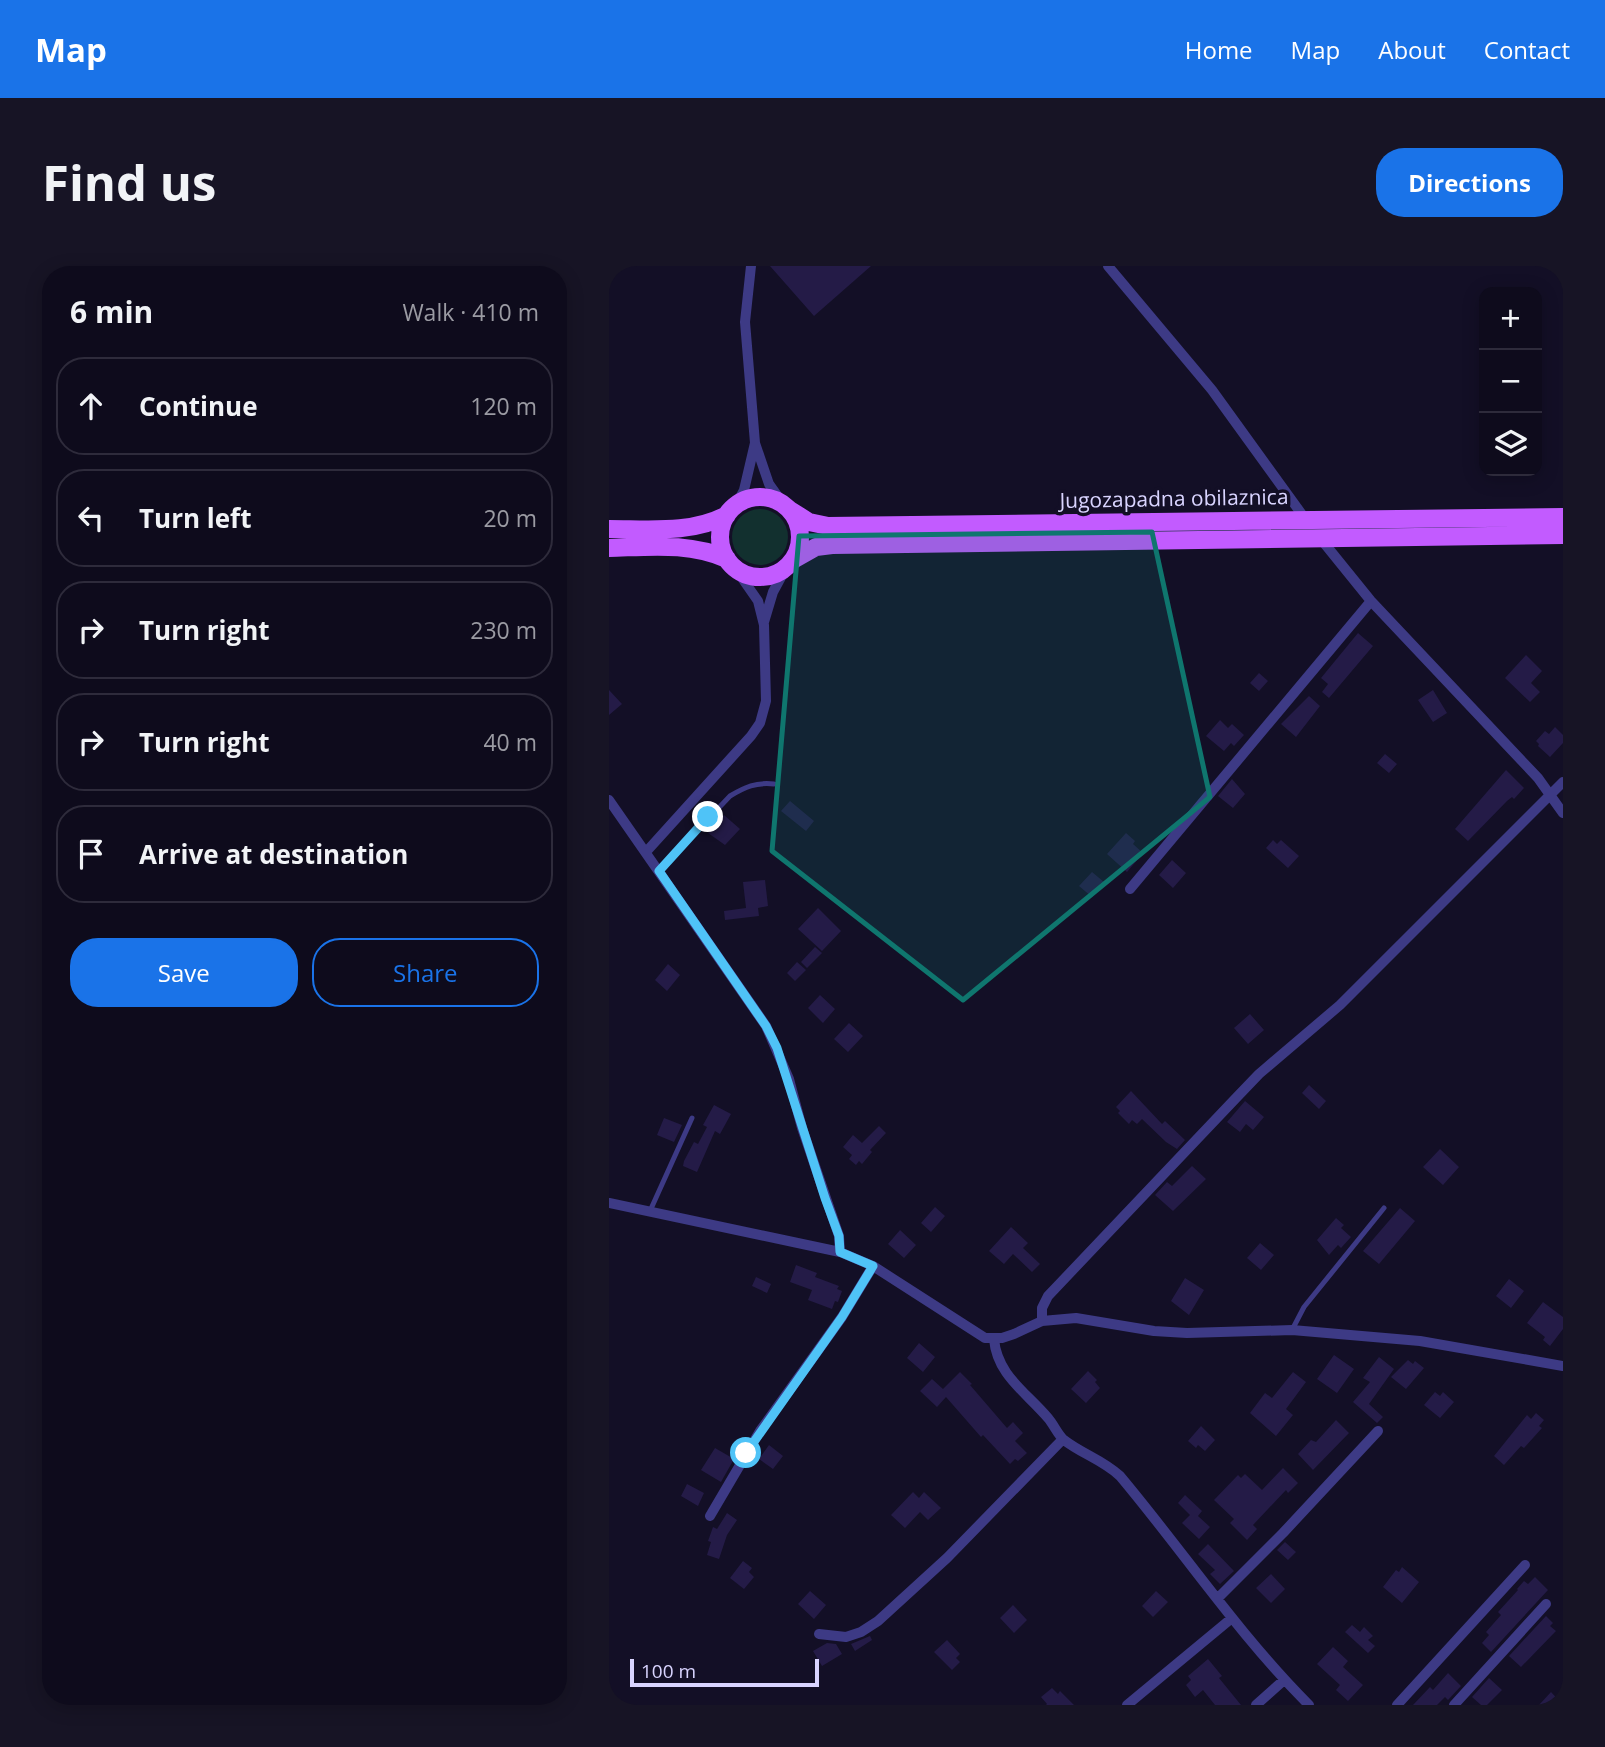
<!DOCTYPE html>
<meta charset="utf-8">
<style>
body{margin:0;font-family:"Open Sans",sans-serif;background:#171425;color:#f1f3f6}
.controls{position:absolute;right:21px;top:21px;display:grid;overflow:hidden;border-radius:14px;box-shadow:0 4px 18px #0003}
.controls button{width:63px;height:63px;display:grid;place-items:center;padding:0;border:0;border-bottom:2px solid #2e2b3b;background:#0e0b1c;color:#f1f3f6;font:35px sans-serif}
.scale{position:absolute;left:21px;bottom:18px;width:189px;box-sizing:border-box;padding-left:7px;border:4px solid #d9d4ff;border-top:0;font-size:19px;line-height:24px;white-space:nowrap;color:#d9d4ff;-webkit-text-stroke:5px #130f26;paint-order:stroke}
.stop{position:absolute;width:21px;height:21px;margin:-16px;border:5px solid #4fc3f7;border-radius:50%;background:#fff}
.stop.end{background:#4fc3f7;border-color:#fff;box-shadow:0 2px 7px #0008}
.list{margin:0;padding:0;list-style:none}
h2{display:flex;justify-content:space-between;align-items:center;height:91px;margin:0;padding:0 28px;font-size:30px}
h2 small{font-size:23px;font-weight:400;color:#9b9ba3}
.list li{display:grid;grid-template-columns:46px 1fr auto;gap:21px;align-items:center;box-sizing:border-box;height:98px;margin:0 14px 14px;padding:0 14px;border:2px solid #2e2b3b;border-radius:28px}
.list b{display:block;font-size:26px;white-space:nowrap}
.list em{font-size:23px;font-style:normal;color:#9b9ba3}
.actions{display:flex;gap:14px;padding:21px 28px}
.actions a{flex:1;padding:16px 0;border:2px solid #1a73e8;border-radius:28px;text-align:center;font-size:24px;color:#1a73e8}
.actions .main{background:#1a73e8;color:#fff}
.icon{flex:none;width:38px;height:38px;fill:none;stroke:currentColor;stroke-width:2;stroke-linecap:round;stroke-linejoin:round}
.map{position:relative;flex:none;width:954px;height:1439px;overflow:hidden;border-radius:28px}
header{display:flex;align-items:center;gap:42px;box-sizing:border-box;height:98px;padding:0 35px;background:#1a73e8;color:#fff}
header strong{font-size:33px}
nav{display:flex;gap:38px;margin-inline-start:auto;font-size:24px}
.intro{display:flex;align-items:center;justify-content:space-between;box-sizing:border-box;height:168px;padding:0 42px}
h1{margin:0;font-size:49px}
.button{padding:18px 32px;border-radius:28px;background:#1a73e8;color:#fff;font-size:24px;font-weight:700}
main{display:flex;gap:42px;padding:0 42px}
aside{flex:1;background:#0e0b1c;border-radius:28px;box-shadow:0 4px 18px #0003}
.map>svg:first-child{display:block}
.green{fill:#12302f}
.building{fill:#241b47}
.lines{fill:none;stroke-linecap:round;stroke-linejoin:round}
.service{stroke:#3d3a85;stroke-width:5}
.minor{stroke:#3d3a85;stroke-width:10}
.primary{stroke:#c25bff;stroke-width:18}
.route{stroke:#4fc3f7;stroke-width:9}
.marked{fill:#0f766e;fill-opacity:0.2;stroke:#0f766e;stroke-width:5;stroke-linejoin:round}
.labels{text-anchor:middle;stroke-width:7;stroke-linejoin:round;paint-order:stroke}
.street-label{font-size:21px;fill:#d9d4ff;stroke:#130f26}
</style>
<header>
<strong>Map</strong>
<nav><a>Home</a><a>Map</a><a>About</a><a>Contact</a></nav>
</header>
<div class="intro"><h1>Find us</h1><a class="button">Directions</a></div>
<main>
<aside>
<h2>6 min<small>Walk · 410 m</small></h2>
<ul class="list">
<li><svg class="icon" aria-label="ahead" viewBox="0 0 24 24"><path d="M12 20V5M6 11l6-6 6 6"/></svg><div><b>Continue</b></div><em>120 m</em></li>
<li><svg class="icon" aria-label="left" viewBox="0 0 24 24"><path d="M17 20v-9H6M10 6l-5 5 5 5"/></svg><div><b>Turn left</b></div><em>20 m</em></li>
<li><svg class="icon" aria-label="right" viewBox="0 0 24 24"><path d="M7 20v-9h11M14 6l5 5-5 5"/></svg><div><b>Turn right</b></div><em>230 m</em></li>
<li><svg class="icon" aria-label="right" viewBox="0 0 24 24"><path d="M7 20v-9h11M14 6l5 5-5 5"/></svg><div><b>Turn right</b></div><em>40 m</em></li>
<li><svg class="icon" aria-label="arrive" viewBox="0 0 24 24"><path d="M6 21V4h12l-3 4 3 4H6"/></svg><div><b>Arrive at destination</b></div></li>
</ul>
<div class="actions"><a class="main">Save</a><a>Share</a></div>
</aside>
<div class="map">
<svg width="954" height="1439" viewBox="0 0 954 1439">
<rect width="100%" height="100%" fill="#130f26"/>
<path class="green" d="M123 271a28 28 0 1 1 56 0a28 28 0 1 1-56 0Z
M 954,258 L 954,263 L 218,273 L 219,266 Z"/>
<path class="building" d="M 161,0 L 262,0 L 205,50 Z
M 749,367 L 764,380 L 720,432 L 713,426 L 719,418 L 712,412 Z
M 917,389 L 933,405 L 922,417 L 931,426 L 921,436 L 896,412 Z
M 650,407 L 659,415 L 650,425 L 641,417 Z
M 0,424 L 13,438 L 0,449 Z
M 824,424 L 838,447 L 824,456 L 809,434 Z
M 700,430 L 711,440 L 687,471 L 672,458 Z
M 611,454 L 619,462 L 623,458 L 635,469 L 625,480 L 622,477 L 615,485 L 597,470 Z
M 946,461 L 954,469 L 954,477 L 941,491 L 929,480 L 930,478 L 927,475 L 936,465 L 940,468 Z
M 776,488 L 788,498 L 780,507 L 768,497 Z
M 897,504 L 915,522 L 905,533 L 903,531 L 898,535 L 859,575 L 846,563 Z
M 623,513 L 636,528 L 624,542 L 609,530 Z
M 181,535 L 205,555 L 197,565 L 172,545 Z
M 115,549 L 131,563 L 116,579 L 99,567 Z
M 517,567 L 526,575 L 524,578 L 534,587 L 518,606 L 498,588 Z
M 664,574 L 668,578 L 672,574 L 690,590 L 679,602 L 657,582 Z
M 563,594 L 577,607 L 564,622 L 550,609 Z
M 483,606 L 495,616 L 483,631 L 470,620 Z
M 156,614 L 159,640 L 149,642 L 150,650 L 116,654 L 115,645 L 137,642 L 134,616 Z
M 209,642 L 232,665 L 213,685 L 189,663 Z
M 206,681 L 213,687 L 198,702 L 192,696 Z
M 188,696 L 197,704 L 186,715 L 178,707 Z
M 59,698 L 71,709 L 58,725 L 46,714 Z
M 211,729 L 226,743 L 214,757 L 199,742 Z
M 641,748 L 655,764 L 639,778 L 625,762 Z
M 240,757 L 254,770 L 239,786 L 225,773 Z
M 700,819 L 717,835 L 710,843 L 693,827 Z
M 522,825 L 553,858 L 556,855 L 576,874 L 568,883 L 557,876 L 533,853 L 528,858 L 523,854 L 520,858 L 509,847 L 511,845 L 507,841 Z
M 636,835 L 655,851 L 644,864 L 637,858 L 631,866 L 618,856 Z
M 105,839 L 122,848 L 111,868 L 106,865 L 88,906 L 74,900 L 75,895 L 85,876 L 89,878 L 98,861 L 94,859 Z
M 55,852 L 73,859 L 65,876 L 48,869 Z
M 270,860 L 277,867 L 261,884 L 263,886 L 253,898 L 250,895 L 247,899 L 240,893 L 243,889 L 234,881 L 244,869 L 253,877 Z
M 831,883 L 850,901 L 834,919 L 814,901 Z
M 583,900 L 597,913 L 564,945 L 546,929 L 558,916 L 563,920 Z
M 326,941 L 336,950 L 322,966 L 312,957 Z
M 791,942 L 806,955 L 770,998 L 754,985 Z
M 727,952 L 735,959 L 732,962 L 742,971 L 732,982 L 729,979 L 720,989 L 708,974 Z
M 402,961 L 419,977 L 414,982 L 431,998 L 423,1006 L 404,988 L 395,998 L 380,985 Z
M 291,964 L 307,979 L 295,992 L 279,978 Z
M 651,977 L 665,989 L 652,1004 L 638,992 Z
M 187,999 L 208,1007 L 206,1011 L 230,1020 L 228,1023 L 233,1025 L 229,1036 L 226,1035 L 223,1043 L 199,1034 L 203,1024 L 181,1016 Z
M 147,1011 L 162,1018 L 158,1027 L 143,1020 Z
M 576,1012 L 595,1024 L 580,1049 L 562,1035 Z
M 900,1013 L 915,1025 L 902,1042 L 887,1030 Z
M 934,1036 L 954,1051 L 954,1063 L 941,1080 L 934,1074 L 936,1071 L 918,1057 Z
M 310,1077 L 326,1091 L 314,1106 L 298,1092 Z
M 725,1089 L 745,1103 L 728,1127 L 708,1113 Z
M 770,1091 L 785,1103 L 760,1138 L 774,1151 L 768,1157 L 744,1136 L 761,1116 L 754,1112 Z
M 799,1094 L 804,1098 L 806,1095 L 815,1102 L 797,1123 L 782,1111 Z
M 479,1105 L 488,1114 L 486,1116 L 491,1122 L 477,1137 L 462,1123 Z
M 351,1106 L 363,1118 L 361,1119 L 398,1162 L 404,1156 L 414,1167 L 406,1175 L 418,1187 L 409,1195 L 406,1193 L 401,1198 L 374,1169 L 372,1171 L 337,1131 L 328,1141 L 311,1125 L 323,1113 L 334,1123 Z
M 684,1106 L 697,1116 L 677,1143 L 684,1149 L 667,1170 L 641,1147 L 656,1127 L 663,1132 Z
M 826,1126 L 831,1130 L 834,1126 L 845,1136 L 831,1152 L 815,1139 Z
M 927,1147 L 935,1154 L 930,1160 L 933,1162 L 915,1182 L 912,1180 L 895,1199 L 885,1190 L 918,1149 L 922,1153 Z
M 727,1154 L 740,1167 L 704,1204 L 689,1188 L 702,1174 L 707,1176 Z
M 592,1160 L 606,1174 L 596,1185 L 589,1179 L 587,1182 L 579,1175 Z
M 160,1179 L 174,1190 L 164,1203 L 150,1193 Z
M 106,1182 L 125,1193 L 112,1216 L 92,1204 Z
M 674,1202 L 689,1217 L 679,1227 L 677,1224 L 644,1259 L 648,1263 L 638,1274 L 621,1257 L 625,1253 L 605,1234 L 629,1209 L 632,1212 L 636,1208 L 653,1224 Z
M 78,1218 L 95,1227 L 89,1240 L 72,1230 Z
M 304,1226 L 310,1232 L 315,1226 L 332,1242 L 319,1254 L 311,1246 L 296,1262 L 282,1249 Z
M 576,1229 L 593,1245 L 589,1250 L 601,1261 L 590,1273 L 573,1257 L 581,1249 L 569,1237 Z
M 118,1247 L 128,1254 L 118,1269 L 110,1293 L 98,1289 L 102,1276 L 99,1275 L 104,1261 L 108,1263 Z
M 676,1276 L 687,1286 L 679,1294 L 668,1284 Z
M 599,1278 L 625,1305 L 611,1318 L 601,1308 L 606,1304 L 589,1288 Z
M 134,1295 L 143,1302 L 140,1306 L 145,1311 L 135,1323 L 121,1312 Z
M 793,1301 L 810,1316 L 793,1337 L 774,1321 L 787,1304 L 790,1306 Z
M 662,1308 L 676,1323 L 662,1337 L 647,1322 Z
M 926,1311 L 939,1324 L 882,1386 L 873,1377 L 880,1369 L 877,1366 L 892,1349 L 889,1346 L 909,1324 L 908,1323 L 915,1315 L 919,1318 Z
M 201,1325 L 217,1339 L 205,1353 L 189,1338 Z
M 547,1325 L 559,1336 L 544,1351 L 533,1340 Z
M 404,1339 L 418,1354 L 405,1367 L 391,1352 Z
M 937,1350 L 944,1357 L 941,1360 L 947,1365 L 912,1401 L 900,1390 Z
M 743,1359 L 751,1366 L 755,1361 L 764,1370 L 759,1374 L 766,1380 L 759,1387 L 736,1366 Z
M 261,1370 L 263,1374 L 246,1385 L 242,1378 Z
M 338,1374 L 351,1388 L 347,1392 L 351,1396 L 343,1404 L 325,1386 Z
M 218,1377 L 227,1378 L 233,1388 L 213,1400 L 204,1385 Z
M 724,1381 L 739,1395 L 734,1401 L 754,1419 L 739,1435 L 727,1424 L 731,1419 L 708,1398 Z
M 599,1393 L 613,1410 L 610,1412 L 632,1439 L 606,1439 L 594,1424 L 586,1431 L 577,1419 L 582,1414 L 579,1410 Z
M 839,1407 L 852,1420 L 839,1434 L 836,1431 L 828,1439 L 804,1439 L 821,1421 L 824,1424 Z
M 880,1412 L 893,1424 L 878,1439 L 872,1439 L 863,1431 Z
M 443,1422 L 449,1428 L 451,1425 L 465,1439 L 437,1439 L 438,1438 L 432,1431 Z
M 942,1426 L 954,1439 L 930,1439 Z"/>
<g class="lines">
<path class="service" d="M 50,605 L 121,530 C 136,521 147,516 165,518
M 41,945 L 83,852
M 683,1064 L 695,1041 L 775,942"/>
<path class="minor" d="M 142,0 L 136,56 L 146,177 L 160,218 L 175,239
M 499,0 L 603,124 L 697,254
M 126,241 L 135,224 L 146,177
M 711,272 L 762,335 L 929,512 L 954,547
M 155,356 L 164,326 L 177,302
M 0,534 L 157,760 L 180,813 L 193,862 L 230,970 L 231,986
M 37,586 L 142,470 L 151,457 L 157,435 L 155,359 L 149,335 L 126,302
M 521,623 L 762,335
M 0,937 L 231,986 L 264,1000 L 376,1072 L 393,1072 L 405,1068 L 433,1055 L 467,1052 L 545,1065 L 578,1067 L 683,1064 L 811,1075 L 954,1100
M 433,1055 L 433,1042 L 439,1030 L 627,832 L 650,808 L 731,739 L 954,516
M 385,1073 C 388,1109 417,1126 439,1152 C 445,1159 449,1169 455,1174 C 473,1188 494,1194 511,1210 C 574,1285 630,1369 700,1439
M 101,1250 L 151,1165 L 233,1051 L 264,1000
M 608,1333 L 674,1267 L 769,1165
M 210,1368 L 237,1371 L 252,1366 L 269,1355 L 338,1292 L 454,1173
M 518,1439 L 623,1352
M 647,1439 L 675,1414
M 788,1439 L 916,1299
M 845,1439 L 937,1338"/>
<path class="primary" d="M111 271a40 40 0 1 1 80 0a40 40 0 1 1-80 0Z
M 181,244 L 200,256 L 219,260 L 954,251
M 0,263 C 40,263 82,268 118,249
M 0,282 C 40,281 80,276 118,293
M 184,294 L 207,281 L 223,279 L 954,269"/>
</g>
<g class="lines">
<path class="route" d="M 99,551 L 50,605 L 157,760 L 168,782 L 216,932 L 230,970 L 231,986 L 264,1000 L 233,1051 L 137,1187"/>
</g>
<path class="marked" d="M 543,266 L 601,531 L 354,734 L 163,585 L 190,270 Z"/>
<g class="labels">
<g class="street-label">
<text transform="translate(565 233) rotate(-1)" y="7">Jugozapadna obilaznica</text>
</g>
</g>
</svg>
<div class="controls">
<button>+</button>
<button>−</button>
<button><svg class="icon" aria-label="layers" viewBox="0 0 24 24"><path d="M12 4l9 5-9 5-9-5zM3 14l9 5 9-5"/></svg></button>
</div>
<div class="scale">100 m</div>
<div class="stop" style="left:137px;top:1187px"></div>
<div class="stop end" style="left:99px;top:551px"></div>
</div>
</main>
